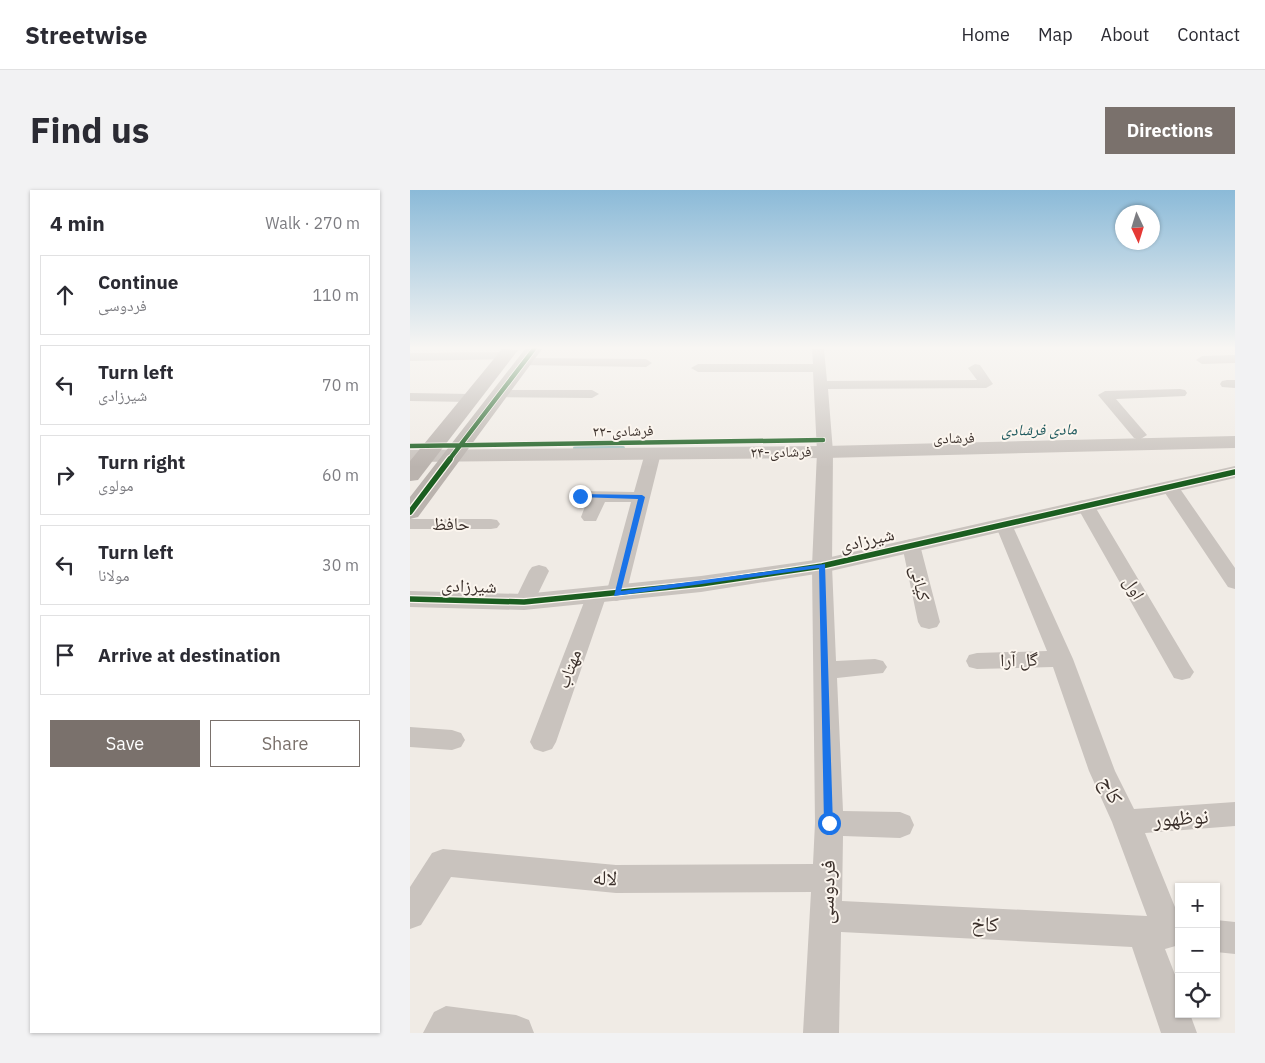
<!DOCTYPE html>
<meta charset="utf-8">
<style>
body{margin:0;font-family:"IBM Plex Sans","Noto Naskh Arabic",sans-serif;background:#f2f2f3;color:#2b2b33}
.controls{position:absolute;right:15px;bottom:15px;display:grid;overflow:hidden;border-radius:0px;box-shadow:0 1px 4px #0004}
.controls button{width:45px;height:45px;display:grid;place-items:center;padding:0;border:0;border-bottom:1px solid #e1e1e2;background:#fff;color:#2b2b33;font:25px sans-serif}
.compass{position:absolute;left:705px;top:15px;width:45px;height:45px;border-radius:50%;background:#fff;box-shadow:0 1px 4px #0004;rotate:176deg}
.stop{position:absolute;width:15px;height:15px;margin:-11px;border:4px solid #1a73e8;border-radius:50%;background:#fff}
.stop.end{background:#1a73e8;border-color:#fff;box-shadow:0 1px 5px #0008}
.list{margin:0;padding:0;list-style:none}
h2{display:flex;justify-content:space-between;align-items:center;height:65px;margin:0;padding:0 20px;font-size:21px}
h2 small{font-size:16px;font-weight:400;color:#7c7c81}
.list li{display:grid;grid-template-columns:32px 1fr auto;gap:15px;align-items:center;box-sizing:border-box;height:80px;margin:0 10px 10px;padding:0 10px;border:1px solid #e1e1e2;border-radius:0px}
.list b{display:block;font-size:19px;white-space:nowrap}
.list p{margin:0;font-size:16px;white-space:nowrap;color:#7c7c81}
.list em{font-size:16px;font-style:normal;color:#7c7c81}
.actions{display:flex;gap:10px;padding:15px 20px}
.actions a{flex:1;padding:11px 0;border:1px solid #7a716c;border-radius:0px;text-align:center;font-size:18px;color:#7a716c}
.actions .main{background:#7a716c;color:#fff}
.icon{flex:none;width:28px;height:28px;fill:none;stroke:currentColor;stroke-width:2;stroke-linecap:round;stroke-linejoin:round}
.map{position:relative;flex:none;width:825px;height:843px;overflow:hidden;border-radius:0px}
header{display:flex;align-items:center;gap:30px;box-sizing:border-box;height:70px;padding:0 25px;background:#fff;border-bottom:1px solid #e1e1e2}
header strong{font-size:24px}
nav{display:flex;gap:28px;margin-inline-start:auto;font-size:18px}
.intro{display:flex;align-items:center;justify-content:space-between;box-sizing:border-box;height:120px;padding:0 30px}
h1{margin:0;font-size:35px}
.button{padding:12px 22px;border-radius:0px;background:#7a716c;color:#fff;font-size:18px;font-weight:700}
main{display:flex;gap:30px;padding:0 30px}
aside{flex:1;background:#fff;border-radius:0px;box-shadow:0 1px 4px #0004}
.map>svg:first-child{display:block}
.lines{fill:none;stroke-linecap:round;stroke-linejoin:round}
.stream{stroke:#a1c2c1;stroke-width:4}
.minor{fill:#c9c3be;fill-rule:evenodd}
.tertiary{fill:#c9c3be;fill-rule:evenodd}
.secondary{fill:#bab3ae;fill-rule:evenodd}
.cycleway-far1-casing{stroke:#fbf5ee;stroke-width:6}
.cycleway-casing{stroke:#fbf5ee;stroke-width:8}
.cycleway-far1{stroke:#1b5e20;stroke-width:4.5}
.cycleway{stroke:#1b5e20;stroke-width:5.5}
.route{fill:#1a73e8}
.labels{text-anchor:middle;stroke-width:4;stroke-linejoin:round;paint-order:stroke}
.far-street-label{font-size:15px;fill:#3b302b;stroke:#fbf5ee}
.far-water-label{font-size:16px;font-style:italic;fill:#1f5a5e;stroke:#fbf5ee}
.street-label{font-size:18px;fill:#3b302b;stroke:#fbf5ee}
.near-street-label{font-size:21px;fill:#3b302b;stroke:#fbf5ee}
</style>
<header>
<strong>Streetwise</strong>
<nav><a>Home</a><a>Map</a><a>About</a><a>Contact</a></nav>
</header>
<div class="intro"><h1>Find us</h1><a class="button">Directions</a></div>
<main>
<aside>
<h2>4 min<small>Walk · 270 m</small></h2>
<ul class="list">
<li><svg class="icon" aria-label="ahead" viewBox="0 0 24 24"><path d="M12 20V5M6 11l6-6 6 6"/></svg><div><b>Continue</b><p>فردوسی</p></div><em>110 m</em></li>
<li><svg class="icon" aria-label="left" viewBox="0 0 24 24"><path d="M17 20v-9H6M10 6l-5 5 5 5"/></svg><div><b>Turn left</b><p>شیرزادی</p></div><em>70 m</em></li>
<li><svg class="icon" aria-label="right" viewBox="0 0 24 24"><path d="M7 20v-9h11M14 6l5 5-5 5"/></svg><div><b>Turn right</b><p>مولوی</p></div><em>60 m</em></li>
<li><svg class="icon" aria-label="left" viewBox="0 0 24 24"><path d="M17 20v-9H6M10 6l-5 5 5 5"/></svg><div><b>Turn left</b><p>مولانا</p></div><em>30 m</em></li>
<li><svg class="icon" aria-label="arrive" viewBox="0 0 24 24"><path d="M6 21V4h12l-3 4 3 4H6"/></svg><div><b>Arrive at destination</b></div></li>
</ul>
<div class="actions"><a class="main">Save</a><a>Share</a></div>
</aside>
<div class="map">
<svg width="825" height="843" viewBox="0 0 825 843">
<rect width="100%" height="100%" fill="#f0ebe5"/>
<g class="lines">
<path class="stream" d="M 165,258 L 213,258"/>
<path class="minor" d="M 402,159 L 414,159 L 417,191 L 567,190 L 558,178 L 565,174 L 570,175 L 583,194 L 576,198 L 418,199 L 423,262 L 422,376 L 426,471 L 465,469 L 473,471 L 477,477 L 473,483 L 427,488 L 433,621 L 490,622 L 500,626 L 504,635 L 500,644 L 490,648 L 433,646 L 432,711 L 737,726 L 702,632 L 679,581 L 643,477 L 567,479 L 559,477 L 556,471 L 559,465 L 567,463 L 637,461 L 585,334 L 588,330 L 600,330 L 663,469 L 705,581 L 724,619 L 825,612 L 825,636 L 735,643 L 769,727 L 769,755 L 755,759 L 769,795 L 769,824 L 780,824 L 787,843 L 751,843 L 722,757 L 431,742 L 429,843 L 393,843 L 401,702 L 206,703 L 41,687 L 11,735 L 0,739 L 0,697 L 22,663 L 33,659 L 206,675 L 403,674 L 405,633 L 402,376 L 407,262 L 403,182 L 288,182 L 281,178 L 288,174 L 403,174 Z
M 95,162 L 101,166 L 99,169 L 0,171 L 0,163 Z
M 825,165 L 825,173 L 792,174 L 786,170 L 792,166 Z
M 115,168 L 236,169 L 242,173 L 236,177 L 110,175 L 109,172 L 110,169 Z
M 817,190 L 825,190 L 825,198 L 812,197 L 810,194 L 812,191 Z
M 770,199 L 775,200 L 777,203 L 775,206 L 706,209 L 737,245 L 729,250 L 724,248 L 688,205 L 695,201 Z
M 90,200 L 182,200 L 189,204 L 182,208 L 85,207 L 83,204 Z
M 0,203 L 61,204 L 68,208 L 61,212 L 0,211 Z
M 243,258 L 251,263 L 216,404 L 213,409 L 206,411 L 199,409 L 196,404 L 221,312 L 195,312 L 186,331 L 174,331 L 171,327 L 177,311 L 164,310 L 161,306 L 164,302 L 170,301 L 224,302 L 235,263 Z
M 760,292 L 766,293 L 825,378 L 825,399 L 818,397 L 751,297 L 754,293 Z
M 675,310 L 681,311 L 684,315 L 780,476 L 784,482 L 780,488 L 772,490 L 764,488 L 666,315 L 669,311 Z
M 0,329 L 81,329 L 87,330 L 90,334 L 87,338 L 81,339 L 0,339 Z
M 501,349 L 508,351 L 510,355 L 530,432 L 527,437 L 519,439 L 511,437 L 508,432 L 492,355 L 494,351 Z
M 129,375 L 136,377 L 139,381 L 124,412 L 121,417 L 114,419 L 107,417 L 104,412 L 119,381 L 122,377 Z
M 186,400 L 193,402 L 196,407 L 146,552 L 142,559 L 133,562 L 124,559 L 120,552 L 176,407 L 179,402 Z
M 0,537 L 42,540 L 51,543 L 55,550 L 51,557 L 42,560 L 0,557 Z
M 806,730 L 825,732 L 825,764 L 806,762 Z
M 36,816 L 106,825 L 119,830 L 124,843 L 13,843 L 24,822 Z"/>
<path class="tertiary" d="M 825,246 L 825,258 L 415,268 L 0,272 L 0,260 L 415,256 Z
M 825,276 L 825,288 L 412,383 L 291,402 L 114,420 L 0,417 L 0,401 L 114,404 L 291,386 L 412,369 Z"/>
<path class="secondary" d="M 92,159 L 108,160 L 8,290 L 0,291 L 0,271 Z
M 115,159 L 132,159 L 8,327 L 0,329 L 0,307 Z"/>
<defs>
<path id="cycleway-far1" d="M 0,256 L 413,250
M 39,270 L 124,159"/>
<path id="cycleway" d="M 0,322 L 40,269
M 0,409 L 114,412 L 291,394 L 412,376 L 825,282"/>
</defs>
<use href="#cycleway-far1" class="cycleway-far1-casing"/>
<use href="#cycleway" class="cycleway-casing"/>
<use href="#cycleway-far1" class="cycleway-far1"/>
<use href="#cycleway" class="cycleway"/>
</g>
<linearGradient id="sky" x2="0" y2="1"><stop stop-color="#8bbad8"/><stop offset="0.57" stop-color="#f8f6f3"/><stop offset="1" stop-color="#f8f6f3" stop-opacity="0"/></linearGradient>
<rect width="825" height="277" fill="url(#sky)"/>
<path class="route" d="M 170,304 L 232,305 L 235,307 L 211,401 L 415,374 L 423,636 L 419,638 L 414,633 L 409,378 L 204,406 L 228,309 L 168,307 Z"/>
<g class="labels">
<g class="far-street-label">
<text transform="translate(213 241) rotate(-1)" y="5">۲۲-فرشادی</text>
<text transform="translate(544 248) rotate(-1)" y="5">فرشادی</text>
<text transform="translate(371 262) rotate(-1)" y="5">۲۴-فرشادی</text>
</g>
<g class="far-water-label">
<text transform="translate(629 239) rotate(-1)" y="6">مادی فرشادی</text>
</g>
<g class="street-label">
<text x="41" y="340">حافظ</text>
<text transform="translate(457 350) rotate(-13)" y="6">شیرزادی</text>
<text transform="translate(510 393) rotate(77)" y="6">کیانی</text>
<text transform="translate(59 396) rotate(2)" y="6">شیرزادی</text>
<text transform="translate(724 398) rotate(60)" y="6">اول</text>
<text transform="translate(609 470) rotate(-1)" y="6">گل آرا</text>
<text transform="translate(159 479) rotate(-70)" y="6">مهتاب</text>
</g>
<g class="near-street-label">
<text transform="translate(701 600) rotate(65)" y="7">کاج</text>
<text transform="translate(771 628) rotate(-4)" y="7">نوظهور</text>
<text transform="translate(195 688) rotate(4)" y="7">لاله</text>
<text transform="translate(417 702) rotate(-88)" y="7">فردوسی</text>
<text transform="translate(575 734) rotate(3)" y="7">کاخ</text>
</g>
</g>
</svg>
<div class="controls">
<button>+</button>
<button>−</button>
<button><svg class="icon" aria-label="locate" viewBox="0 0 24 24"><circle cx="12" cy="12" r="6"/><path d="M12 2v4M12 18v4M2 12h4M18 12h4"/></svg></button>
</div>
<svg class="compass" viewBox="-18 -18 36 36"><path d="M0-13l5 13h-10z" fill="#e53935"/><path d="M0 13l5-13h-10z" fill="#7c7c81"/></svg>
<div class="stop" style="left:419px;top:633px"></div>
<div class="stop end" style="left:170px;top:306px"></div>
</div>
</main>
